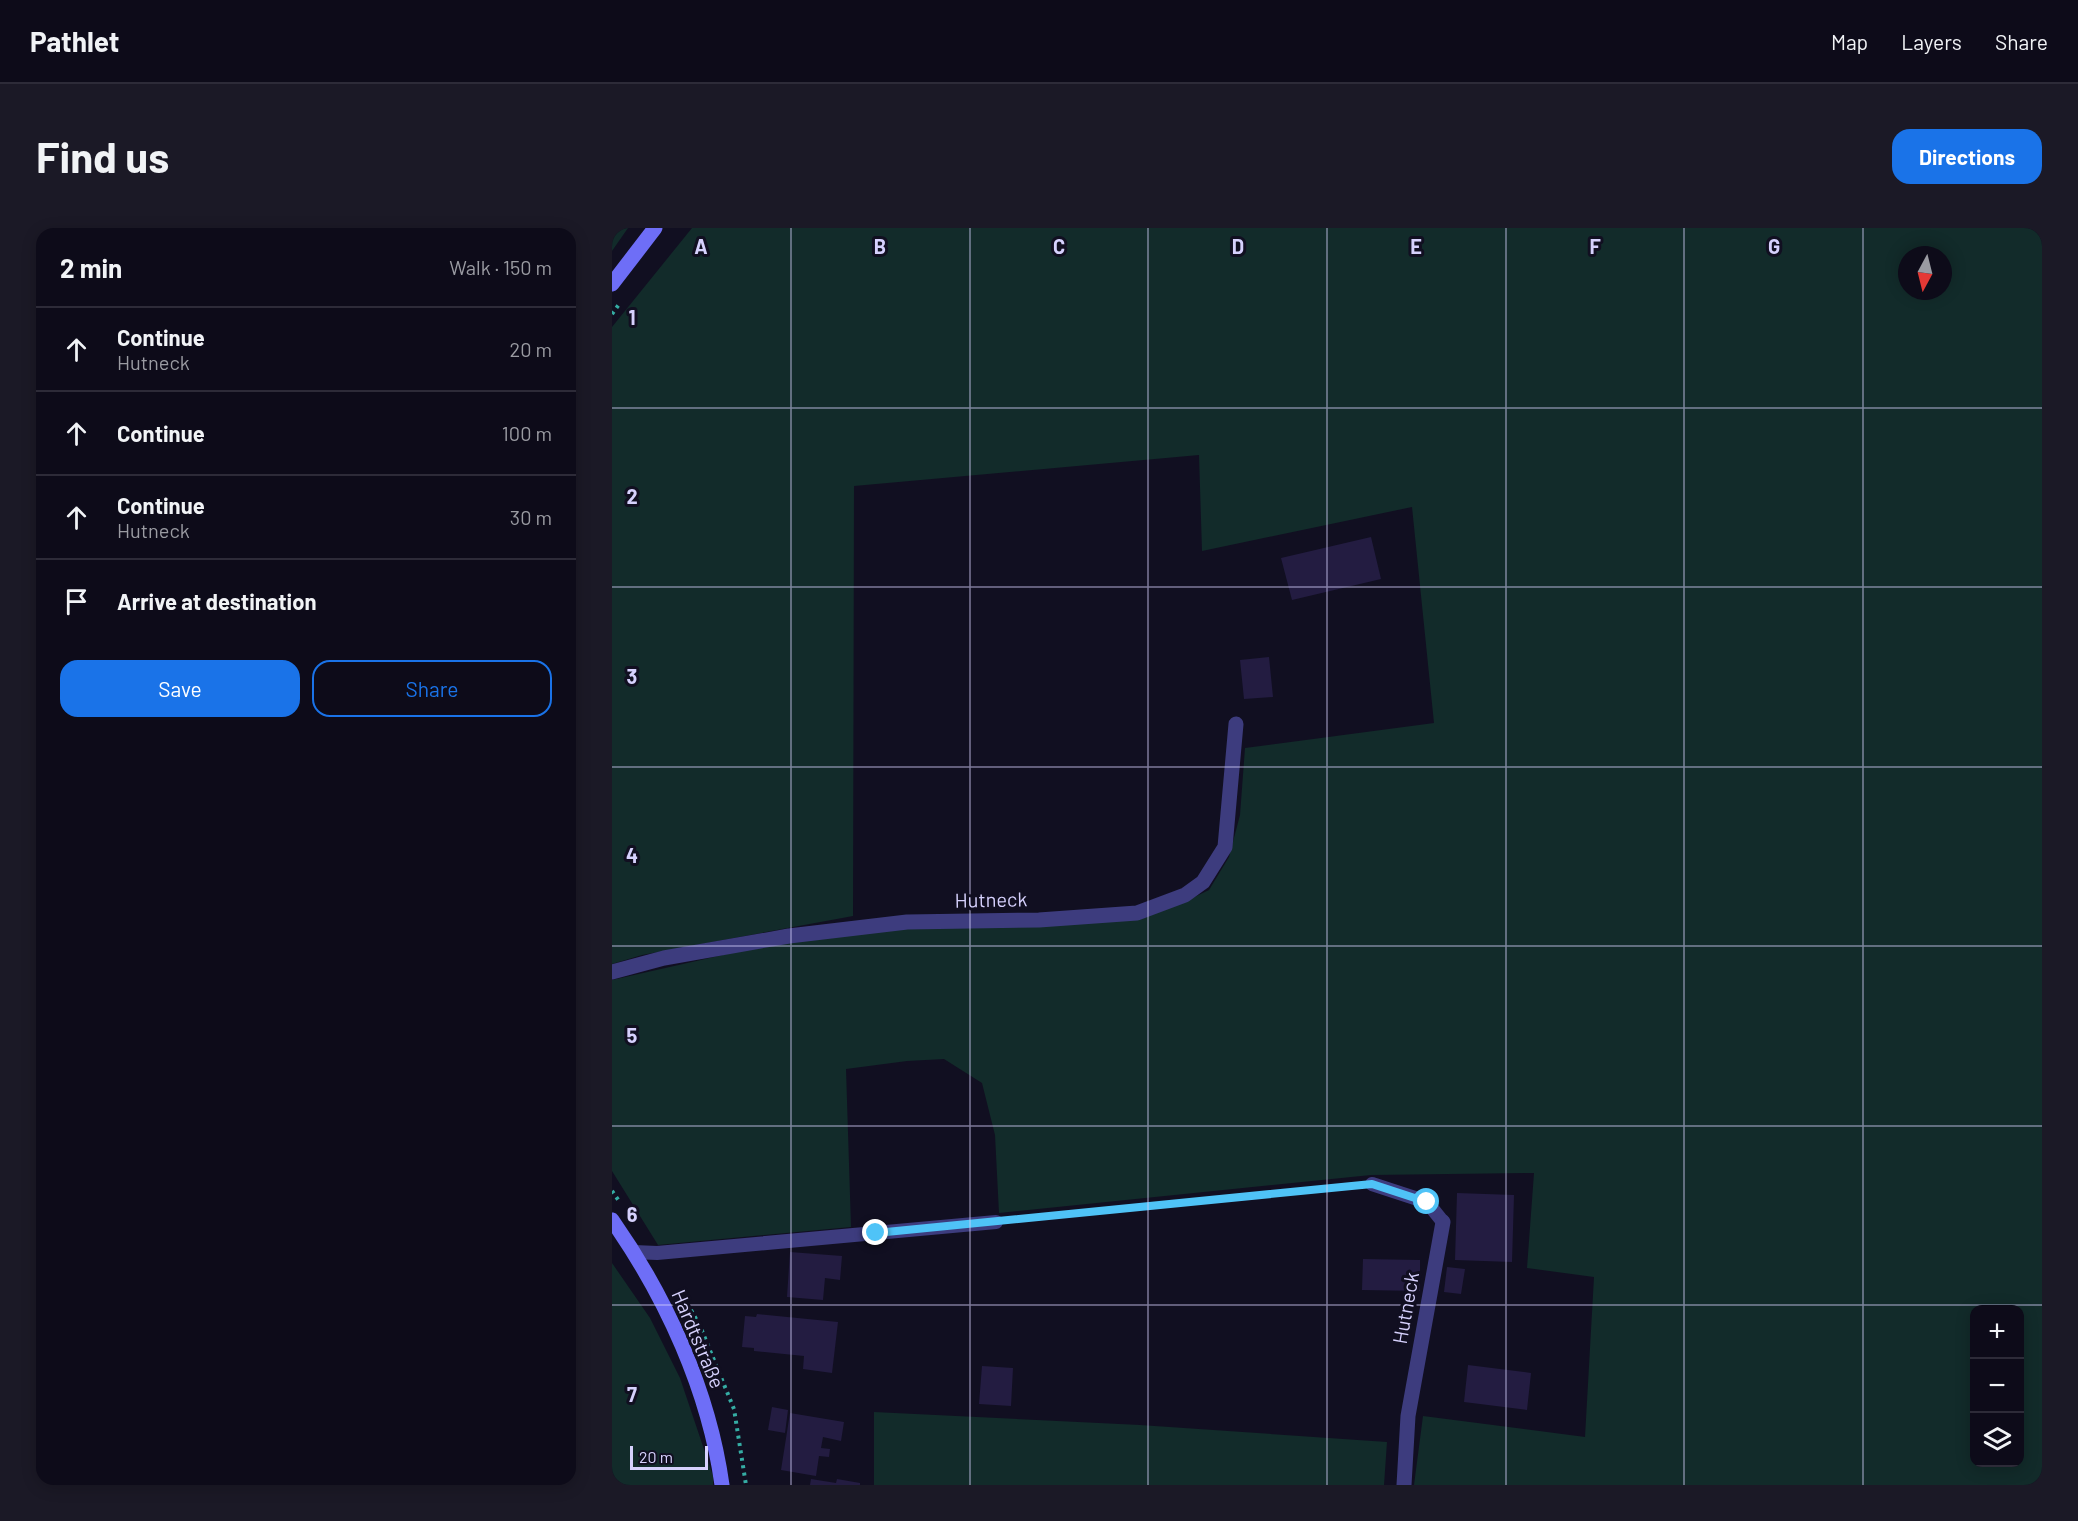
<!DOCTYPE html>
<meta charset="utf-8">
<style>
body{margin:0;font-family:Barlow,sans-serif;background:#1b1926;color:#f1f3f6}
.controls{position:absolute;right:18px;bottom:18px;display:grid;overflow:hidden;border-radius:12px;box-shadow:0 3px 15px #0003}
.controls button{width:54px;height:54px;display:grid;place-items:center;padding:0;border:0;border-bottom:2px solid #2d2b38;background:#0d0b19;color:#f1f3f6;font:30px sans-serif}
.compass{position:absolute;left:1286px;top:18px;width:54px;height:54px;border-radius:50%;background:#0d0b19;box-shadow:0 3px 15px #0003;rotate:187deg}
.scale{position:absolute;left:18px;bottom:15px;width:78px;box-sizing:border-box;padding-left:6px;border:3px solid #d6d1fd;border-top:0;font-size:16px;line-height:21px;white-space:nowrap;color:#d6d1fd;-webkit-text-stroke:4px #110f21;paint-order:stroke}
.stop{position:absolute;width:18px;height:18px;margin:-14px;border:4px solid #4fc3f7;border-radius:50%;background:#fff}
.stop.end{background:#4fc3f7;border-color:#fff;box-shadow:0 2px 6px #0008}
.list{margin:0;padding:0;list-style:none}
h2{display:flex;justify-content:space-between;align-items:center;height:78px;margin:0;padding:0 24px;font-size:26px}
h2 small{font-size:20px;font-weight:400;color:#9a9ba2}
.list li{display:grid;grid-template-columns:39px 1fr auto;gap:18px;align-items:center;box-sizing:border-box;height:84px;padding:0 24px;border-top:2px solid #2d2b38}
.list b{display:block;font-size:22px;white-space:nowrap}
.list p{margin:0;font-size:20px;white-space:nowrap;color:#9a9ba2}
.list em{font-size:20px;font-style:normal;color:#9a9ba2}
.actions{display:flex;gap:12px;padding:18px 24px}
.actions a{flex:1;padding:14px 0;border:2px solid #1a73e8;border-radius:18px;text-align:center;font-size:21px;color:#1a73e8}
.actions .main{background:#1a73e8;color:#fff}
.icon{flex:none;width:33px;height:33px;fill:none;stroke:currentColor;stroke-width:2;stroke-linecap:round;stroke-linejoin:round}
.map{position:relative;flex:none;width:1430px;height:1257px;overflow:hidden;border-radius:18px}
header{display:flex;align-items:center;gap:36px;box-sizing:border-box;height:84px;padding:0 30px;background:#0d0b19;border-bottom:2px solid #2d2b38}
header strong{font-size:28px}
nav{display:flex;gap:33px;margin-inline-start:auto;font-size:21px}
.intro{display:flex;align-items:center;justify-content:space-between;box-sizing:border-box;height:144px;padding:0 36px}
h1{margin:0;font-size:42px}
.button{padding:15px 27px;border-radius:18px;background:#1a73e8;color:#fff;font-size:21px;font-weight:700}
main{display:flex;gap:36px;padding:0 36px}
aside{flex:1;background:#0d0b19;border-radius:18px;box-shadow:0 3px 15px #0003}
.map>svg:first-child{display:block}
.green{fill:#122b2a;fill-rule:evenodd}
.building{fill:#231c41}
.lines{fill:none;stroke-linecap:round;stroke-linejoin:round}
.path{stroke:#35ada4;stroke-width:4;stroke-dasharray:3 4.5;stroke-linecap:butt}
.lane{stroke:#3d3c7e;stroke-width:14}
.street{stroke:#3d3c7e;stroke-width:15}
.secondary{stroke:#6e6ef7;stroke-width:15}
.route{stroke:#4fc3f7;stroke-width:8}
.grid{fill:none;stroke:#d6d1fd;stroke-width:1.5;stroke-opacity:0.55}
.labels{text-anchor:middle;stroke-width:6;stroke-linejoin:round;paint-order:stroke}
.street-label{font-size:20px;fill:#d6d1fd;stroke:#110f21}
.grid-label{font-size:20px;text-anchor:middle;font-weight:bold;fill:#d6d1fd;stroke:#110f21;stroke-width:6;stroke-linejoin:round;paint-order:stroke}
</style>
<header>
<strong>Pathlet</strong>
<nav><a>Map</a><a>Layers</a><a>Share</a></nav>
</header>
<div class="intro"><h1>Find us</h1><a class="button">Directions</a></div>
<main>
<aside>
<h2>2 min<small>Walk · 150 m</small></h2>
<ul class="list">
<li><svg class="icon" aria-label="ahead" viewBox="0 0 24 24"><path d="M12 20V5M6 11l6-6 6 6"/></svg><div><b>Continue</b><p>Hutneck</p></div><em>20 m</em></li>
<li><svg class="icon" aria-label="ahead" viewBox="0 0 24 24"><path d="M12 20V5M6 11l6-6 6 6"/></svg><div><b>Continue</b></div><em>100 m</em></li>
<li><svg class="icon" aria-label="ahead" viewBox="0 0 24 24"><path d="M12 20V5M6 11l6-6 6 6"/></svg><div><b>Continue</b><p>Hutneck</p></div><em>30 m</em></li>
<li><svg class="icon" aria-label="arrive" viewBox="0 0 24 24"><path d="M6 21V4h12l-3 4 3 4H6"/></svg><div><b>Arrive at destination</b></div></li>
</ul>
<div class="actions"><a class="main">Save</a><a>Share</a></div>
</aside>
<div class="map">
<svg width="1430" height="1257" viewBox="0 0 1430 1257">
<rect width="100%" height="100%" fill="#110f21"/>
<path class="green" d="M 0,0 L 16,0 L 0,23 Z
M 80,0 L 1430,0 L 1430,1257 L 802,1257 L 811,1188 L 973,1209 L 982,1049 L 915,1040 L 922,945 L 759,947 L 387,985 L 383,907 L 370,855 L 332,831 L 295,833 L 234,841 L 239,999 L 46,1017 L 0,943 L 0,752 L 155,717 L 275,702 L 568,676 L 597,662 L 617,629 L 628,587 L 633,520 L 822,495 L 800,279 L 590,323 L 587,227 L 242,258 L 241,688 L 30,727 L 0,736 L 0,99 ZM 1295,27 L 1331,27 L 1331,63 L 1295,63 ZM 1362,1082 L 1408,1082 L 1408,1234 L 1362,1234 Z
M 0,1035 L 38,1090 L 68,1150 L 101,1248 L 101,1257 L 0,1257 Z
M 262,1184 L 528,1197 L 775,1214 L 772,1257 L 262,1257 Z"/>
<path class="building" d="M 759,309 L 769,351 L 680,372 L 669,330 Z
M 657,429 L 661,469 L 632,471 L 628,432 Z
M 845,965 L 902,967 L 900,1034 L 843,1032 Z
M 178,1024 L 230,1028 L 228,1052 L 213,1050 L 211,1072 L 175,1069 Z
M 751,1031 L 808,1032 L 808,1063 L 750,1062 Z
M 835,1039 L 853,1041 L 849,1066 L 832,1064 Z
M 145,1086 L 226,1094 L 220,1145 L 191,1141 L 192,1128 L 142,1123 L 142,1120 L 130,1119 L 133,1088 L 144,1089 Z
M 856,1137 L 919,1145 L 915,1182 L 852,1174 Z
M 370,1138 L 401,1140 L 399,1178 L 367,1176 Z
M 160,1179 L 176,1182 L 173,1205 L 156,1202 Z
M 178,1185 L 232,1194 L 229,1213 L 211,1209 L 209,1220 L 218,1221 L 217,1229 L 207,1228 L 204,1248 L 169,1242 Z
M 199,1251 L 224,1255 L 225,1251 L 248,1255 L 248,1257 L 198,1257 Z"/>
<g class="lines">
<path class="path" d="M 0,86 L 8,75
M 0,963 L 7,973
M 403,992 L 741,957
M 79,1082 L 88,1098 L 122,1181 L 134,1257"/>
<path class="lane" d="M 760,956 L 815,974 L 831,994
M 22,1024 L 45,1025 L 384,994"/>
<path class="street" d="M 0,744 L 52,730 L 177,708 L 295,694 L 427,692 L 525,685 L 573,667 L 591,654 L 613,619 L 624,496
M 792,1257 L 796,1188 L 831,994"/>
<path class="secondary" d="M 0,56 L 43,0
M 0,992 C 54,1069 97,1163 110,1257"/>
</g>
<g class="lines">
<path class="route" d="M 264,1005 L 760,956 L 815,974"/>
</g>
<path class="grid" d="M 179,0 L 179,1257M 358,0 L 358,1257M 536,0 L 536,1257M 715,0 L 715,1257M 894,0 L 894,1257M 1072,0 L 1072,1257M 1251,0 L 1251,1257M 0,180 L 1430,180M 0,359 L 1430,359M 0,539 L 1430,539M 0,718 L 1430,718M 0,898 L 1430,898M 0,1077 L 1430,1077"/>
<g class="labels">
<g class="street-label">
<text transform="translate(379 672) rotate(-1)" y="7">Hutneck</text>
<text transform="translate(794 1080) rotate(-80)" y="7">Hutneck</text>
<text transform="translate(86 1111) rotate(67)" y="7">Hardtstraße</text>
</g>
</g>
<g class="grid-label">
<text x="89" y="26">A</text>
<text x="268" y="26">B</text>
<text x="447" y="26">C</text>
<text x="626" y="26">D</text>
<text x="804" y="26">E</text>
<text x="983" y="26">F</text>
<text x="1162" y="26">G</text>
<text x="20" y="97">1</text>
<text x="20" y="276">2</text>
<text x="20" y="456">3</text>
<text x="20" y="635">4</text>
<text x="20" y="815">5</text>
<text x="20" y="994">6</text>
<text x="20" y="1174">7</text>
</g>
</svg>
<div class="controls">
<button>+</button>
<button>−</button>
<button><svg class="icon" aria-label="layers" viewBox="0 0 24 24"><path d="M12 4l9 5-9 5-9-5zM3 14l9 5 9-5"/></svg></button>
</div>
<svg class="compass" viewBox="-18 -18 36 36"><path d="M0-13l5 13h-10z" fill="#e53935"/><path d="M0 13l5-13h-10z" fill="#9a9ba2"/></svg>
<div class="scale">20 m</div>
<div class="stop" style="left:815px;top:974px"></div>
<div class="stop end" style="left:264px;top:1005px"></div>
</div>
</main>
